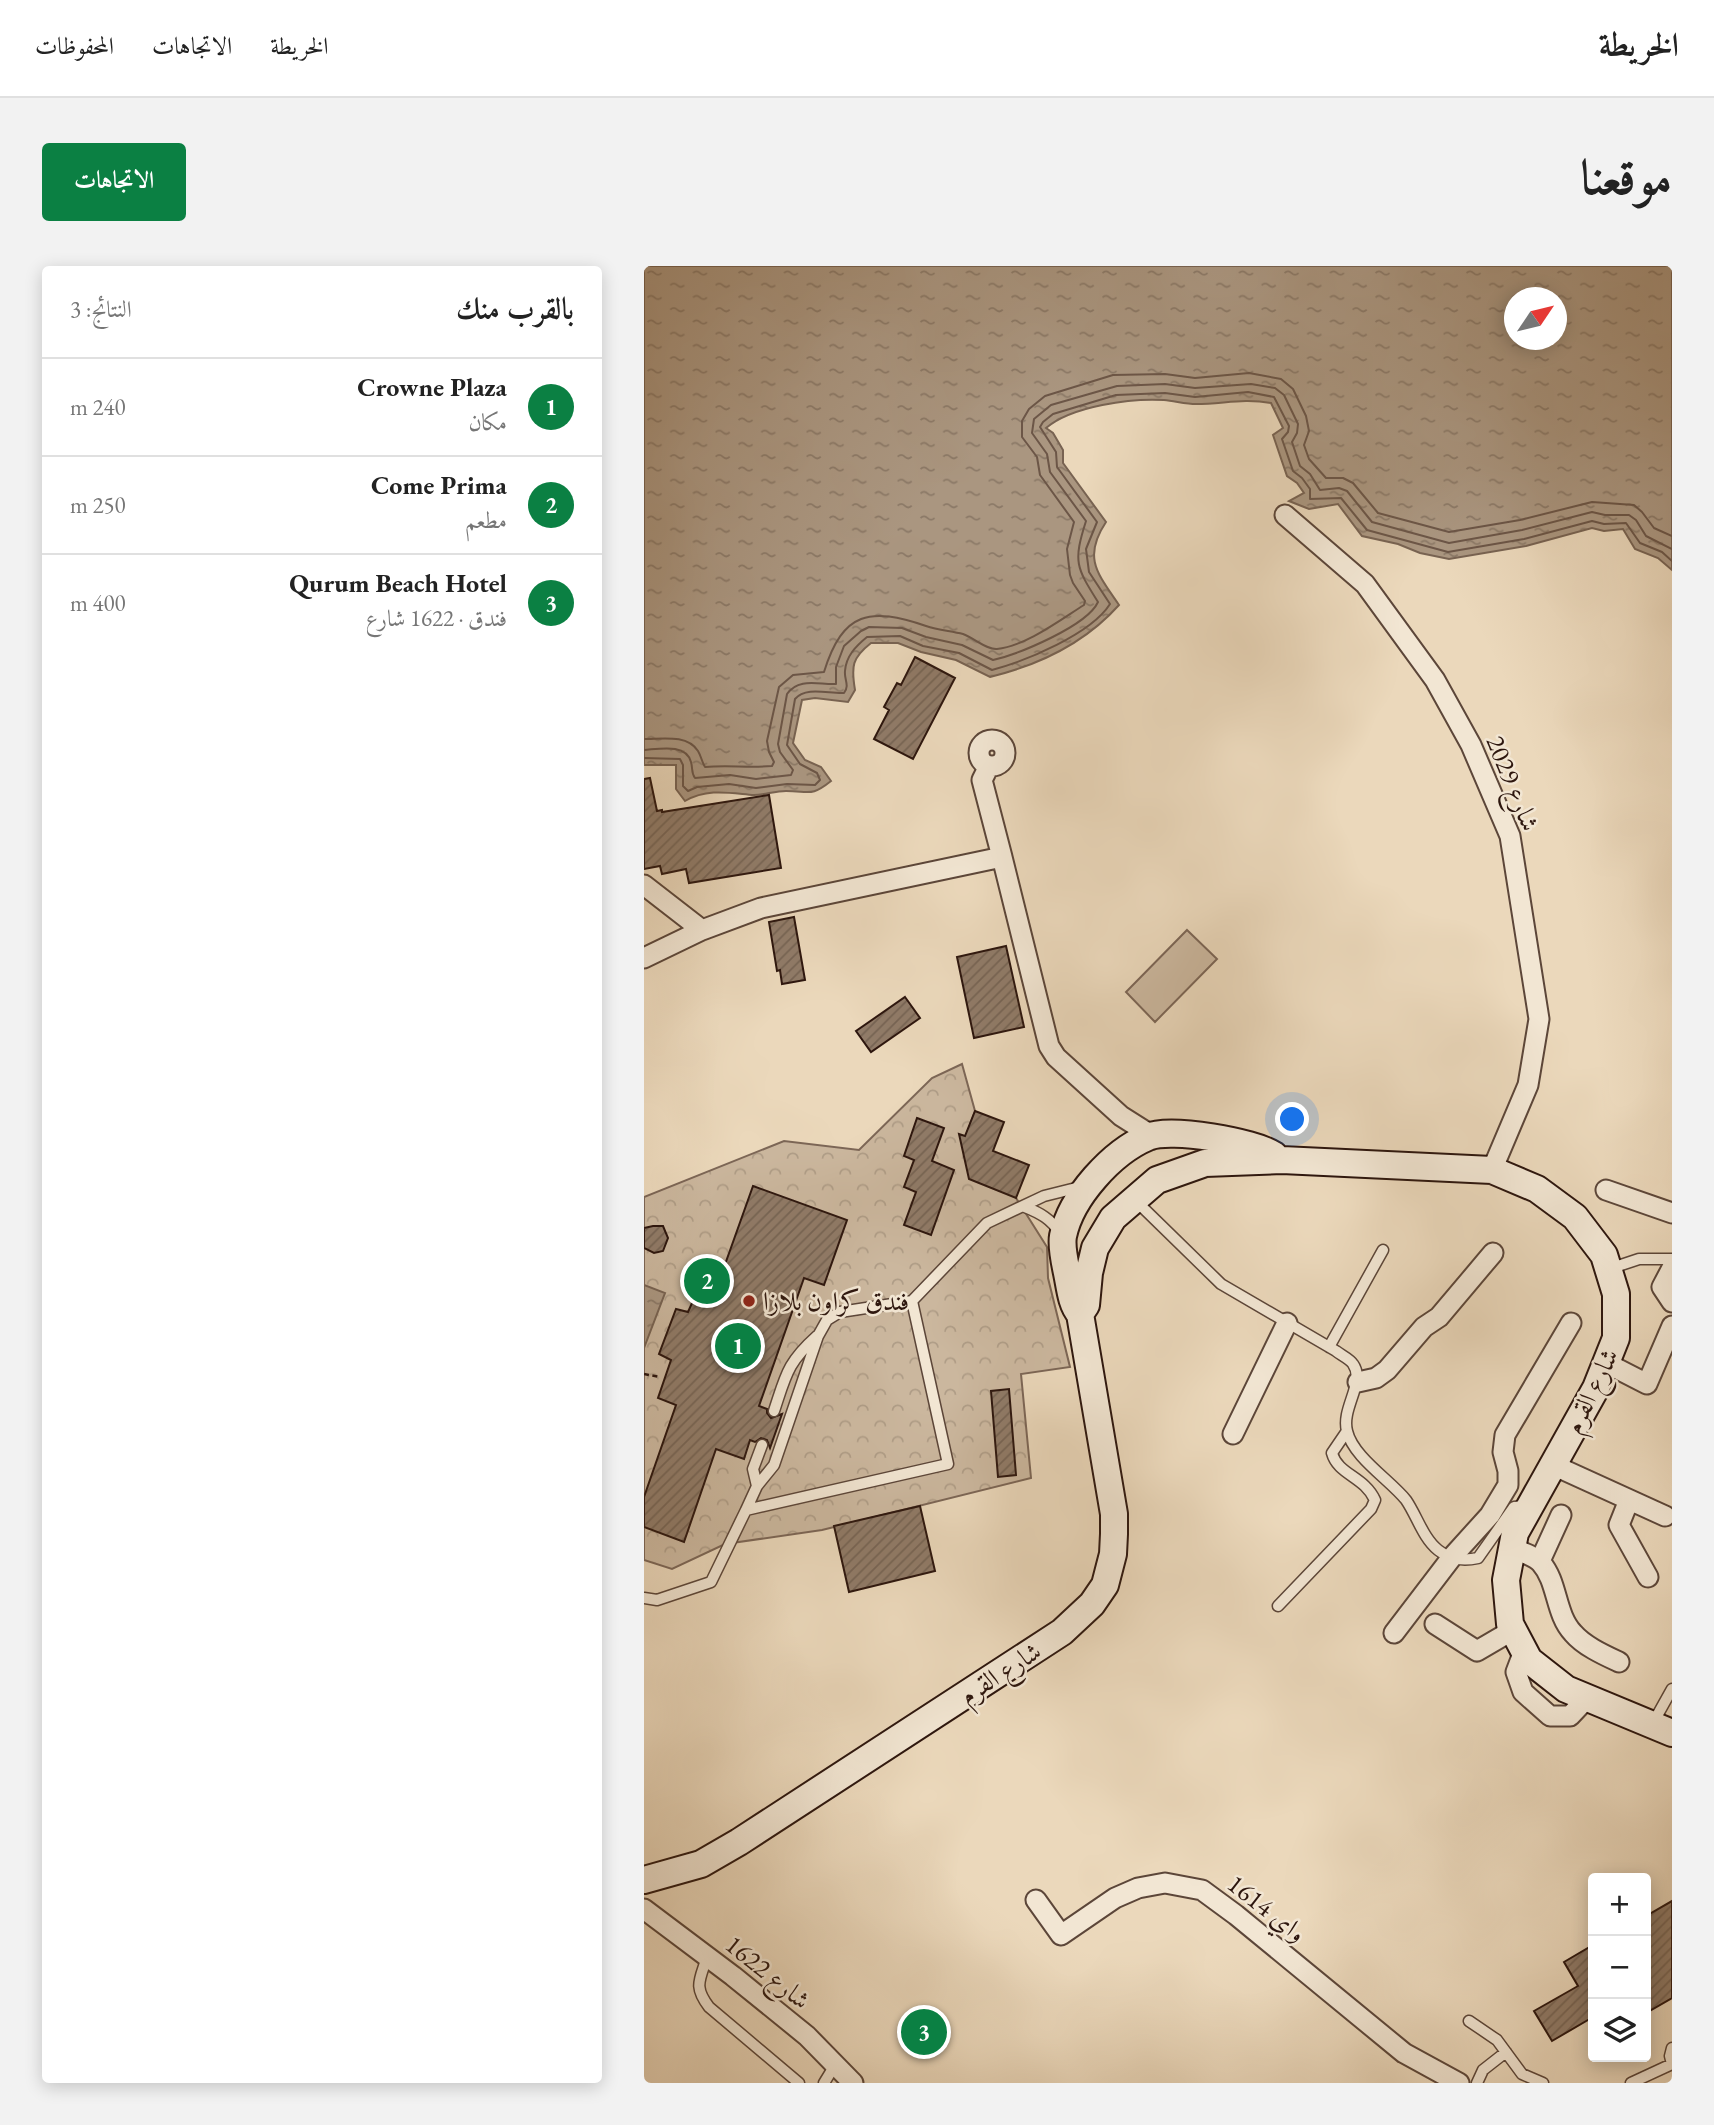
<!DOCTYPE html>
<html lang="ar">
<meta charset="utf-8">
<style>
body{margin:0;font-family:"EB Garamond",Amiri,serif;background:#f2f2f2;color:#222;direction:rtl}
.controls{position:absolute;right:21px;bottom:21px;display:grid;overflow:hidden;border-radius:7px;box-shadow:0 4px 18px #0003}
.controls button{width:63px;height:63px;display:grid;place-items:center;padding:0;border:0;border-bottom:2px solid #e0e0e0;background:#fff;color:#222;font:35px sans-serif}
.compass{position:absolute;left:860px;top:21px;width:63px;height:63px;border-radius:50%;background:#fff;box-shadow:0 4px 18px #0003;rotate:55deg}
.you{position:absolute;left:649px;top:854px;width:24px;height:24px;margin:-18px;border:5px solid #fff;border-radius:50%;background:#1a73e8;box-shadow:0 0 0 10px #1a73e833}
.badge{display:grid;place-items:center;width:46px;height:46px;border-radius:50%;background:#0b8043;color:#fff;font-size:23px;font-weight:700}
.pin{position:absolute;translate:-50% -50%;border:4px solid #fff;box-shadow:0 2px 7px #0006}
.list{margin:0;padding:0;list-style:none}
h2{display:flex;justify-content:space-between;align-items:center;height:91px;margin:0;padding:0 28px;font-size:30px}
h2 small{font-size:23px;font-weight:400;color:#767676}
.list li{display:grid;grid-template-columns:46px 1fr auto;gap:21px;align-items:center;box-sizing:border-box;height:98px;padding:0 28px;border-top:2px solid #e0e0e0}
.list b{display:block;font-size:26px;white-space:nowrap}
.list p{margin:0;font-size:23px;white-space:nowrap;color:#767676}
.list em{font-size:23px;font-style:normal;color:#767676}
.icon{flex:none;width:38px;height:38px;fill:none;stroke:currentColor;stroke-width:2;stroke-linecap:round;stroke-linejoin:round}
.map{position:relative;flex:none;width:1028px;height:1817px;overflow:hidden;direction:ltr;border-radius:7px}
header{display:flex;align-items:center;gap:42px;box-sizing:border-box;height:98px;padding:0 35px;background:#fff;border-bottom:2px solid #e0e0e0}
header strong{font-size:33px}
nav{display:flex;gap:38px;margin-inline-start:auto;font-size:24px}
.intro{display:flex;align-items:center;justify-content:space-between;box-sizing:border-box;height:168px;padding:0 42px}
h1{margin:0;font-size:49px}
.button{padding:18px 32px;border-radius:7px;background:#0b8043;color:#fff;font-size:24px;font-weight:700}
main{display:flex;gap:42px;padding:0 42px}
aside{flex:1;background:#fff;border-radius:7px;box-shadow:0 4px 18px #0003}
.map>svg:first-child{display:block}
.forest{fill:url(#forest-crowns);stroke:#7c6656;stroke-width:2}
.pitch{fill:#cbb79e;stroke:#7c6656;stroke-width:2}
.water{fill:url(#water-ripples);stroke:#786352;stroke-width:2;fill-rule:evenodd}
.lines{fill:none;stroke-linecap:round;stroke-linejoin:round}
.shore{stroke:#6c5647;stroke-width:2}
.building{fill:url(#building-hatch);stroke:#2d160e;stroke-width:2}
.lane-casing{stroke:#5c4639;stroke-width:13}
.street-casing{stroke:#5c4639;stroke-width:23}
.secondary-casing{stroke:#2d160e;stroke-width:30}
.path{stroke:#2d160e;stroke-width:2.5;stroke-dasharray:5 3.5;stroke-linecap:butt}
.lane{stroke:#f2e6d3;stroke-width:10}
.street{stroke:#f2e6d3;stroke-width:19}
.secondary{stroke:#f2e6d3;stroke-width:26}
.poi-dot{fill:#8f2418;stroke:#f2e6d3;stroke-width:2.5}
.labels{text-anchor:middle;stroke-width:5;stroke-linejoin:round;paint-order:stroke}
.street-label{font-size:26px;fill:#2d160e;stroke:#f2e6d3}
.poi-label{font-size:26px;fill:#2d160e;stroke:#f2e6d3;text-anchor:start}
</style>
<header>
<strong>الخريطة</strong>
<nav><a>الخريطة</a><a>الاتجاهات</a><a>المحفوظات</a></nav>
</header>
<div class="intro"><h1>موقعنا</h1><a class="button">الاتجاهات</a></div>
<main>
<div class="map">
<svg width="1028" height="1817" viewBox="0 0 1028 1817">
<defs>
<pattern id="forest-crowns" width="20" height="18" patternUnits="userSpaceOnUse" patternTransform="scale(1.75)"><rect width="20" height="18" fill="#cbb79e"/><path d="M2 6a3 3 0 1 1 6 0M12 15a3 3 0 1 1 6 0" fill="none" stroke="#af9d87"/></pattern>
<pattern id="water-ripples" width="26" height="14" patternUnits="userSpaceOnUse" patternTransform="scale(1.75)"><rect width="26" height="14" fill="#aa9680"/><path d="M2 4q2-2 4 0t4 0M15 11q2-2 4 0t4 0" fill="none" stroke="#8b7967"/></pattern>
<pattern id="building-hatch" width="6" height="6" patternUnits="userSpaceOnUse" patternTransform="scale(1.75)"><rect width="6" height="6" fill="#907b68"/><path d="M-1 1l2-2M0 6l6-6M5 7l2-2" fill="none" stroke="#766454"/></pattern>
</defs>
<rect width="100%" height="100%" fill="#ebd8bb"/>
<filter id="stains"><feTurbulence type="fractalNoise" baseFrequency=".00286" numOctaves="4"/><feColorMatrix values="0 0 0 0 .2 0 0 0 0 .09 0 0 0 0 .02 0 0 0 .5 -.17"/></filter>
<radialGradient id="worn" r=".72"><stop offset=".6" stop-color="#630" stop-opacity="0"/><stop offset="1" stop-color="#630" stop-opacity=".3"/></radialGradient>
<path class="forest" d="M 318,798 L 331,845 L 318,880 L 372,932 L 403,981 L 404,1012 L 426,1101 L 377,1108 L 387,1212 L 178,1264 L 81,1278 L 28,1303 L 0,1294 L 0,931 L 140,875 L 215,884 L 288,812 Z"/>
<path class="pitch" d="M 543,664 L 573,693 L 511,756 L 482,726 Z"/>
<path class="water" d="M 0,0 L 1028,0 L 1028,304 L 1014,292 L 991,283 L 979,263 L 960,265 L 948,262 L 882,280 L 805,293 L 776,287 L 754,278 L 718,270 L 694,238 L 665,243 L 645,235 L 660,227 L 653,217 L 643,210 L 629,169 L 639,162 L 627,137 C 598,132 580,138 552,138 C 542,138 531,135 520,134 C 487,132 428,140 402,162 L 409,167 L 419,184 L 419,197 L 462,256 C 438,292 454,308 475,339 C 442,376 395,399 346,411 L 312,394 L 277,386 L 254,377 L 227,377 C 208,392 207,400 211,424 L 204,436 L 171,432 L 158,434 L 149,477 L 161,494 L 177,501 L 187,515 C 167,531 166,525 142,525 C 131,525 120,529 110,529 C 85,527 64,522 41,535 L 32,523 L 32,499 L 0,499 ZM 870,32 L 912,32 L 912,74 L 870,74 Z
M 0,1019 L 21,1027 L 0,1082 Z"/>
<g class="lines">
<path class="shore" d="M 0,473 C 18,473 43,468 54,485 C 57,490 58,496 61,501 C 84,499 105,502 128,500 L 130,496 L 125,486 L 123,475 L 135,421 L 149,409 L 180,406 C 199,345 226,341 282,360 C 294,364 307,365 319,368 C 330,372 343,384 353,383 C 382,380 416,354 440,339 L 441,335 L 429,317 L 426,309 L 423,283 L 430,256 L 396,209 L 393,191 L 378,171 L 378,155 L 385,143 L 401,130 L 469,109 L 521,108 L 551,112 L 605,107 L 637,113 L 649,123 L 662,150 L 665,165 L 660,179 L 665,193 L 682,212 L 699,212 L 709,217 L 734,247 L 805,266 L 876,254 L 948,236 L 990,239 L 998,246 L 1010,262 L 1028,270
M 0,484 C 15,483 42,477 47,496 C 49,503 47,507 51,512 L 86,509 L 112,513 L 147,509 L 149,504 L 136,486 L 134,478 L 143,428 C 155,411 175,419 192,418 L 192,401 L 200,380 L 217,365 L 225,361 L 258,362 L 282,371 L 318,379 L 349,394 C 375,388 443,360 454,336 C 432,301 429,296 442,255 L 406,206 L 403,188 L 388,167 L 390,153 L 407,139 L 473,120 L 521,118 L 551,122 L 607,118 L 631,122 L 640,129 L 654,158 L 653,167 L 648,176 L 656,200 L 666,208 L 676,224 L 695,222 L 703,225 L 728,256 L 805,277 L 878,264 L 948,246 L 961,249 L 985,249 L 992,254 L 1002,270 L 1028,283
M 0,492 L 36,493 L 39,499 L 39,520 L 44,525 L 53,521 L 85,518 L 112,522 L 143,518 L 171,519 L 176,514 L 173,507 L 156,498 L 143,479 L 151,433 C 162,420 185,428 200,427 C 206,419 200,414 201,405 C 202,390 212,380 223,371 L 256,370 L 279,380 L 315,387 L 348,404 C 382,395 447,368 466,338 L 445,306 L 442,283 L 453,256 L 413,201 L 412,186 L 396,161 L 399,156 L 409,148 L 472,129 L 521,127 L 551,131 L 604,126 L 630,131 L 645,160 L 644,166 L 638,173 L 649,205 L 658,212 L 666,223 L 666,233 L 697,232 L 723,264 L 804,286 L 880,273 L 948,255 L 960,258 L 982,257 L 996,277 L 1018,286 L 1028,295"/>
</g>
<path class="building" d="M 271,391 L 311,412 L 269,493 L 230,473 L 245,444 L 240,441 L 253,417 L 257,419 Z
M 6,512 L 13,545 L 18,544 L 18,546 L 125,529 L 137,602 L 45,617 L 42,603 L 18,608 L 16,600 L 0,603 L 0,513 Z
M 150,651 L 161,714 L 138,718 L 136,704 L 133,705 L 125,656 Z
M 362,680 L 380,761 L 330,772 L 313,691 Z
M 261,731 L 276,752 L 227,786 L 212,765 Z
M 331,845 L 360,856 L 349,885 L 385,899 L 372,932 L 325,913 L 315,868 L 321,870 Z
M 273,852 L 300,862 L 288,895 L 310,904 L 287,969 L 260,959 L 272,926 L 260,921 L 270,894 L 260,890 Z
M 109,920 L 203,954 L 180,1019 L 160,1012 L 115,1140 L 123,1143 L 123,1147 L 127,1152 L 138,1148 L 126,1182 L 123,1174 L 117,1172 L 111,1176 L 106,1174 L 100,1193 L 72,1183 L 40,1276 L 0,1261 L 0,1231 L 32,1139 L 14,1132 L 27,1094 L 15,1088 L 32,1043 L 44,1046 L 66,997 L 79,1004 Z
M 9,960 L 19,960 L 24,972 L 19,985 L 10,987 L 0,982 L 0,962 Z
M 365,1123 L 372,1209 L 354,1211 L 347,1125 Z
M 276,1240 L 291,1305 L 205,1326 L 190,1260 Z
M 1028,1635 L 1028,1732 L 1002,1747 L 1002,1650 Z
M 949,1679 L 949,1751 L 908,1775 L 890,1745 L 934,1720 L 920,1696 Z"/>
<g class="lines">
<defs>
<path id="lane" d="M 492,935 L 577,1018 L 692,1085 C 697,1089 706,1093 709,1098 C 722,1116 697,1142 703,1165 C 709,1191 746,1214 762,1234 C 773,1250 779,1272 794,1284 C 806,1294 820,1295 834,1292 L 870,1241 L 881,1240
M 381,941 C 396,947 407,953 416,967
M 965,1003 L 995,993 L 1028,993
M 268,1035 L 304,1198 L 102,1244 L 113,1220 L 130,1199 L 174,1070 L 183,1054 L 196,1046 L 268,1035 L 343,957 L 400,930 L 436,921
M 685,1081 L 739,984
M 130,1145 C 142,1109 143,1097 173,1070
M 113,1220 L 109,1203 L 118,1179
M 0,1332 L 13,1334 L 67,1316 L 102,1244
M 634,1340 L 727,1243 L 731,1234 C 720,1210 694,1209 688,1187 L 703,1165
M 1009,1457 L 1028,1423
M 63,1691 C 56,1714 49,1720 65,1741 L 155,1817
M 825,1755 L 853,1774 L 878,1808 L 899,1817
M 1028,1782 L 1026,1790 L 1028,1798
M 180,1817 L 191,1799
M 833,1817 L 839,1804 L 862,1786
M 987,1817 L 1028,1798"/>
<path id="street" d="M 641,249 L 721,318 L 791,414 L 827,479 L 866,570 L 895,753 L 884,819 L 848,904
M335 487a13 13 0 1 1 26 0a13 13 0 1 1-26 0Z
M 345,500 L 338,514 L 358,591
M 0,619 L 58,664 L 117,642 L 358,591 L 405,780 L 412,791 L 477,850 L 507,869
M 0,692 L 58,664
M 962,924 L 1028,947
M 1028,1002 L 1018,1021 L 1028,1036
M 962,1097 L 1003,1118 L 1028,1060
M 714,1116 L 732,1112 L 743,1104 L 780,1061 L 795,1051 L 849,987
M 589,1168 L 643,1057
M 909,1199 L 1021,1250
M 985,1234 L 975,1259 L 1004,1311
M 868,1282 C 877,1286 891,1290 897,1297 C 914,1316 911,1348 929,1367 C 940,1380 960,1389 975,1396
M 896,1295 L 917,1249
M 791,1358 L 833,1385 L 869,1364
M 750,1367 L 808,1291 L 846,1249 L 864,1219 L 864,1205 L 859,1186 L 861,1169 L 927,1057
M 880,1385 L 872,1406 L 879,1426 L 906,1450 L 926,1450 L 944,1431
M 392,1634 L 417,1669 L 471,1632 L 494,1622 L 521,1617 L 558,1624 L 592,1649 L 760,1787 L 815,1817
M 0,1643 L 89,1710 L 163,1770 L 209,1817"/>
<path id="secondary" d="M 436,1048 L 442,1039 L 445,1007 L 451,982 L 469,952 L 513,914 L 561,897 L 638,894 L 848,904 L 893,923 L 931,951 L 960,989 L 972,1028 L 972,1072 L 952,1122 L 871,1267 L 862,1314 L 866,1358 L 885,1394 L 922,1423 L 1028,1467
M 0,1614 L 57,1598 L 95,1576 L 418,1366 L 448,1338 L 461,1319 L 469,1288 L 470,1268 L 470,1248 L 436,1048 C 427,1038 426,1021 423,1007 C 421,997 417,981 419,970 C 427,931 468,886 504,871 C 526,861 611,876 630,889"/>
</defs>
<use href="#lane" class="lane-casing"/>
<use href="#street" class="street-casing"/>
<use href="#secondary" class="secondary-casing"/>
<path class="path" d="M 0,1108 L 16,1111"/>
<use href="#lane" class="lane"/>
<use href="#street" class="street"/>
<use href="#secondary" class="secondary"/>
</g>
<circle class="poi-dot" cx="105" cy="1035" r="7"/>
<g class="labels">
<g class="street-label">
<text transform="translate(869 517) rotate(68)" y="9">2029 شارع</text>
<text transform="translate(947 1125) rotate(-64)" y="9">شارع القرم</text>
<text transform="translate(356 1407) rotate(-33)" y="9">شارع القرم</text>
<text transform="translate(623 1642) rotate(38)" y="9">واي 1614</text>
<text transform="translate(124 1706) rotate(39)" y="9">1622 شارع</text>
</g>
<g class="poi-label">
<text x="119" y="1044">فندق كراون بلازا</text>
</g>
</g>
<rect width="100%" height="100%" filter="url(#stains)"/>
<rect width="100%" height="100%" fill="url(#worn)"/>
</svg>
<div class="controls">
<button>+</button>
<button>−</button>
<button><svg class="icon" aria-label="layers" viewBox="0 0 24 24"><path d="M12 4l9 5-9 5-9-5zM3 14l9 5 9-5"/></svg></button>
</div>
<svg class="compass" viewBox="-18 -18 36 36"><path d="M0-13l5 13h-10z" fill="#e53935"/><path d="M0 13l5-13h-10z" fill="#767676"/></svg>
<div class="you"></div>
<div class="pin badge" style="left:94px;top:1080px">1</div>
<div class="pin badge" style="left:63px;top:1015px">2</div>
<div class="pin badge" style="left:280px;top:1766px">3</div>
</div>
<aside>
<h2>بالقرب منك<small>النتائج: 3</small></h2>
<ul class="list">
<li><span class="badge">1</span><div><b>Crowne Plaza</b><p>مكان</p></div><em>240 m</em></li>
<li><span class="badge">2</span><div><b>Come Prima</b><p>مطعم</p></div><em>250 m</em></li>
<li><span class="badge">3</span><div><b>Qurum Beach Hotel</b><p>فندق · 1622 شارع</p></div><em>400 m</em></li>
</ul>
</aside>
</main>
